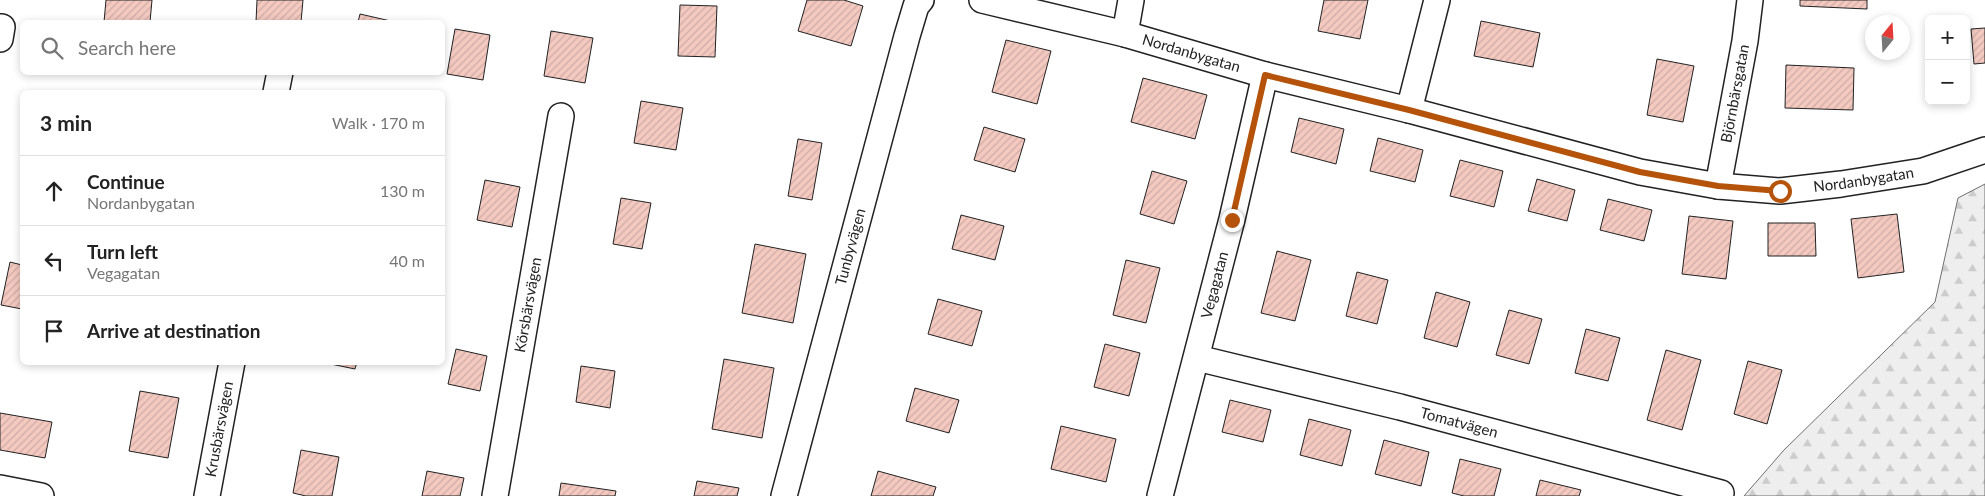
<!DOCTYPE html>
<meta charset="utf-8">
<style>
body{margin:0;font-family:Lato,sans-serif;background:#f2f2f2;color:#222}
.controls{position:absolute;right:15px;top:15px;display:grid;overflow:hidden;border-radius:8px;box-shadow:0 2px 8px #0003}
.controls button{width:45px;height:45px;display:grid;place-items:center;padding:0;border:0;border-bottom:1px solid #e0e0e0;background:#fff;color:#222;font:25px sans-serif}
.compass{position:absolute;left:1865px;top:15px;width:45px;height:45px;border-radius:50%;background:#fff;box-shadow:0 2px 8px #0003;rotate:18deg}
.stop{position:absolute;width:15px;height:15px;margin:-11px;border:4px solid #b45309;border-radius:50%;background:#fff}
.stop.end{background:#b45309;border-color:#fff;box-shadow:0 1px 5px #0008}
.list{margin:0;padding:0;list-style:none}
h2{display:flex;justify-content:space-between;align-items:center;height:65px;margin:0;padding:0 20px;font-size:21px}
h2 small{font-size:16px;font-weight:400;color:#767676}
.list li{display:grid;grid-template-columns:32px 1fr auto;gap:15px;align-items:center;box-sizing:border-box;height:70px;padding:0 20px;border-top:1px solid #e0e0e0}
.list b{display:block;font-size:19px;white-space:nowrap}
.list p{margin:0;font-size:16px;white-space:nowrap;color:#767676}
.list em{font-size:16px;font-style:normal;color:#767676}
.icon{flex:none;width:28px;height:28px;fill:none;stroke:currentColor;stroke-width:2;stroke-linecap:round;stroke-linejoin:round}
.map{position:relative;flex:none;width:1985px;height:496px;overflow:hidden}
.search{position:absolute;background:#fff;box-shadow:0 2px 8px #0003;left:20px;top:20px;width:425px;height:55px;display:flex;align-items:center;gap:12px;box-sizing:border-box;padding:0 18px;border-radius:8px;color:#767676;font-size:19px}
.panel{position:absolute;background:#fff;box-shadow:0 2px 8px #0003;left:20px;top:90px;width:425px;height:275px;border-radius:8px}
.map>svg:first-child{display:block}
.forest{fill:url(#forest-firs);stroke:#6f6f6f}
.building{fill:url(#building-hatch);stroke:#222}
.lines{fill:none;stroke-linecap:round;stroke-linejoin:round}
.minor-casing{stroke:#222;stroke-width:28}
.minor{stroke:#fff;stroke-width:25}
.route{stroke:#b45309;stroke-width:6}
.labels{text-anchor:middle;stroke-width:4;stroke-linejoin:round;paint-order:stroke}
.street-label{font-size:15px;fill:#222;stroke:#fff}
</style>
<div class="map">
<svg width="1985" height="496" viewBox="0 0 1985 496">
<defs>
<pattern id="forest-firs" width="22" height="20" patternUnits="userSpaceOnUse" patternTransform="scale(1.25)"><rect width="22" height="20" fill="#eee"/><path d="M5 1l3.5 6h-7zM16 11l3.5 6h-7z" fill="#ccc"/></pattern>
<pattern id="building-hatch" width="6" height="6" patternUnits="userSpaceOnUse" patternTransform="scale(1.25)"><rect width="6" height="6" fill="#f3c9c0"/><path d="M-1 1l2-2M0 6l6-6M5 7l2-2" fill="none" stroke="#d0aca5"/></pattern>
</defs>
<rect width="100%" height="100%" fill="#fff"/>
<path class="forest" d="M 1985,184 L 1985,496 L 1744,496 L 1784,450 L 1935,302 L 1958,198 Z"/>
<path class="building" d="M 106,0 L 152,0 L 150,22 L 104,22 Z
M 257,0 L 303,0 L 301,22 L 256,22 Z
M 807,0 L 844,0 L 863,6 L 851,46 L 798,31 Z
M 1324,0 L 1368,0 L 1360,39 L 1318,31 Z
M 1800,0 L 1867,0 L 1867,9 L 1800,6 Z
M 680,5 L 717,6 L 715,57 L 678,56 Z
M 360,14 L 395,22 L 358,22 Z
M 1481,21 L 1540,33 L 1533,67 L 1474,56 Z
M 1985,28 L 1985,63 L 1974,64 L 1971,29 Z
M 455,29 L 490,35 L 483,80 L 447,74 Z
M 551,31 L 593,38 L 585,83 L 544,76 Z
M 1006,40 L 1051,51 L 1037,104 L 992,92 Z
M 1657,59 L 1694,66 L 1683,122 L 1647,115 Z
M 1786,65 L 1854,68 L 1853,110 L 1785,108 Z
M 1143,78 L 1207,95 L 1195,139 L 1131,122 Z
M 641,101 L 683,108 L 676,150 L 634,143 Z
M 1299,118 L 1344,129 L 1336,164 L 1291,152 Z
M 984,127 L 1025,139 L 1015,172 L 974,160 Z
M 1378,138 L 1423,150 L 1415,182 L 1370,171 Z
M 798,139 L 822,143 L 812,200 L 788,196 Z
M 1460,160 L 1503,171 L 1494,207 L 1450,196 Z
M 1152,171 L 1187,181 L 1174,224 L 1140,214 Z
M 1537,179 L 1575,190 L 1567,221 L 1528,211 Z
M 485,180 L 520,187 L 512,227 L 477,220 Z
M 621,198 L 651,203 L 642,249 L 613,244 Z
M 1608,199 L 1652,210 L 1644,241 L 1600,230 Z
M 1897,214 L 1904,272 L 1858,278 L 1851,219 Z
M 961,215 L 1004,226 L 995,260 L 952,249 Z
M 1689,216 L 1733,221 L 1726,279 L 1682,274 Z
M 1768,223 L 1815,223 L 1816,256 L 1768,256 Z
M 755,244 L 806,254 L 793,323 L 742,313 Z
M 1277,251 L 1311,260 L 1295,321 L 1261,313 Z
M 1126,260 L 1160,268 L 1146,323 L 1113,315 Z
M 10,262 L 22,265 L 22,309 L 1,305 Z
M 1357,272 L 1388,280 L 1377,324 L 1346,316 Z
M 1436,292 L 1470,302 L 1457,347 L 1424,338 Z
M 938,299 L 982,311 L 972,346 L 928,334 Z
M 1509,310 L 1542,319 L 1529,364 L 1496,355 Z
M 1586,329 L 1620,338 L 1608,381 L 1575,373 Z
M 1105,344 L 1140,353 L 1129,396 L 1094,387 Z
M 456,349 L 487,356 L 480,391 L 448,384 Z
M 1666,350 L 1701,360 L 1682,430 L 1647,420 Z
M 724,359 L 774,368 L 762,438 L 712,429 Z
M 1748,361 L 1782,370 L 1767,424 L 1734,414 Z
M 321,362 L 357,362 L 355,369 Z
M 581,366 L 615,371 L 610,408 L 576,402 Z
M 915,388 L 959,400 L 949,433 L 906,421 Z
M 140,391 L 179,398 L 168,458 L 129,451 Z
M 1230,400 L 1271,410 L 1263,442 L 1222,432 Z
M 0,413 L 52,422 L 45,458 L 0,450 Z
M 1309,419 L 1351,430 L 1342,466 L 1300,455 Z
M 1061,426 L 1116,439 L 1106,482 L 1051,469 Z
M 1384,440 L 1429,452 L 1421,486 L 1375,474 Z
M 301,450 L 339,457 L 332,496 L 306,496 L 293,493 Z
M 1460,459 L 1501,469 L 1494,496 L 1464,496 L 1452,493 Z
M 427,471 L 464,478 L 460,496 L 422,496 Z
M 878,471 L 936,487 L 933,496 L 871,496 Z
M 1540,480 L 1581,490 L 1579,496 L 1536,496 Z
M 697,481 L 739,488 L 737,496 L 694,496 Z
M 561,483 L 616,491 L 615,496 L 559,496 Z"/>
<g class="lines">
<defs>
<g id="minor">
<path id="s1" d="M 982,0 L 1125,34 L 1265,75 L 1409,110 L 1640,172 L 1718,186 L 1780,191 L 1841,184 L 1923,171 L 1985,150"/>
<path d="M 1125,34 L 1131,0"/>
<path d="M 0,39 L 2,27"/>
<path d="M 276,92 L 280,72"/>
<path d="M 1409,110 L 1437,0"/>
<path id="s2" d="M 1718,186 L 1745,41 L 1750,0"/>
<path id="s3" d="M 1197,358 L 1400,407 L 1721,493"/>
<path d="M 0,488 L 41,496"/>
<path id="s4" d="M 207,496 L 232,362"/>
<path id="s5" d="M 495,496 L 561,116"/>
<path id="s6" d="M 784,496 L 907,36 L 916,6 L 921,0"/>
<path id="s7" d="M 1160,496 L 1232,219 L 1265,75"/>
</g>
</defs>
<use href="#minor" class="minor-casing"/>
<use href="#minor" class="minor"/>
</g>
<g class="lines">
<path class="route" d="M 1232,220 L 1265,75 L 1409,110 L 1640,172 L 1718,186 L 1780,191"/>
</g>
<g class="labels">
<g class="street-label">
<text dy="5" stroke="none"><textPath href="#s1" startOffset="216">Nordanbygatan</textPath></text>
<text dy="5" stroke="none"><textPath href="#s2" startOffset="94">Björnbärsgatan</textPath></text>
<text dy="5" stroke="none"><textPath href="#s1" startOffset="906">Nordanbygatan</textPath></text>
<text dy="5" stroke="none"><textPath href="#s6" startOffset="258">Tunbyvägen</textPath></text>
<text dy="5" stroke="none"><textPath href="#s7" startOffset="218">Vegagatan</textPath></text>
<text dy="5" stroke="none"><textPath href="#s5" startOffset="194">Körsbärsvägen</textPath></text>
<text dy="5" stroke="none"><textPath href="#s3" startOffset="270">Tomatvägen</textPath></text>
<text dy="5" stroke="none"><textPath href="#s4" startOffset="68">Krusbärsvägen</textPath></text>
</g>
</g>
</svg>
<div class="controls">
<button>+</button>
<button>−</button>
</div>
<svg class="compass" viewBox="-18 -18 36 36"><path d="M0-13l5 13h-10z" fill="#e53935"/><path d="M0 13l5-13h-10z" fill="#767676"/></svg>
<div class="stop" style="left:1780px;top:191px"></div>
<div class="stop end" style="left:1232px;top:220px"></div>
<div class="search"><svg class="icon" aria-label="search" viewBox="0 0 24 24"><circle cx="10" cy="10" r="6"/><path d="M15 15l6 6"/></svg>Search here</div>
<section class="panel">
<h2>3 min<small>Walk · 170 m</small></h2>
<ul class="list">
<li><svg class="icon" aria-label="ahead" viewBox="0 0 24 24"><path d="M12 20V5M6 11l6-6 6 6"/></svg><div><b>Continue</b><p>Nordanbygatan</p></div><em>130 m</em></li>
<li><svg class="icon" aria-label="left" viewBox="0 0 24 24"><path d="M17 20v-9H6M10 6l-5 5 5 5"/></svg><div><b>Turn left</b><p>Vegagatan</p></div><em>40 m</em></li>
<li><svg class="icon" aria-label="arrive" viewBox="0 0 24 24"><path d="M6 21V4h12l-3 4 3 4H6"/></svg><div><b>Arrive at destination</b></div></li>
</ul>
</section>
</div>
